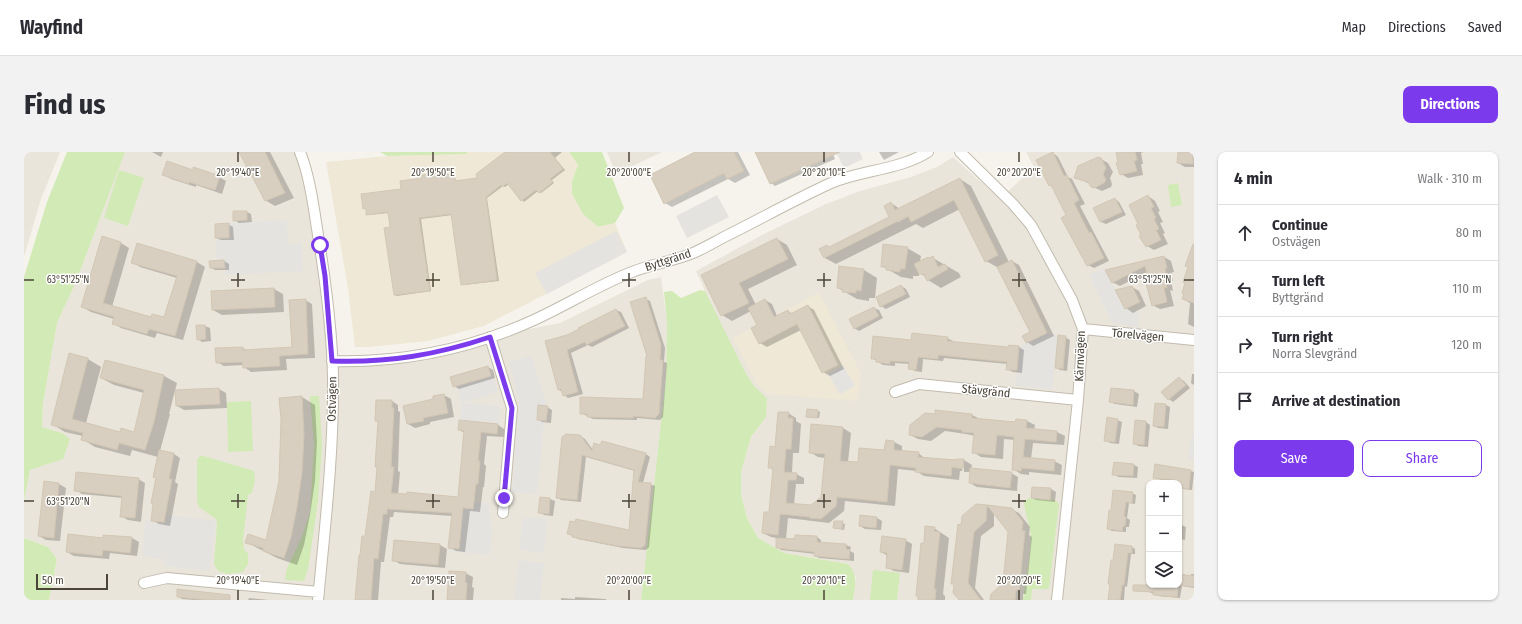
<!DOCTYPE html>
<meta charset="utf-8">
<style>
body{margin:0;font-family:"Fira Sans Condensed",sans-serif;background:#f2f2f3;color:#2b2b33}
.controls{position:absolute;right:12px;bottom:12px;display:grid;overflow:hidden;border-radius:8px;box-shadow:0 1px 3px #0004}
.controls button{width:36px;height:36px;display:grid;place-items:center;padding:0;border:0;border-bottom:1px solid #e1e1e2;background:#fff;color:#2b2b33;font:20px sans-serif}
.scale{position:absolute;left:12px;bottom:10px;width:72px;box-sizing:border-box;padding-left:4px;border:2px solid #4b4439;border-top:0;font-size:11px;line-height:14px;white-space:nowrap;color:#4b4439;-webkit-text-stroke:3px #fff;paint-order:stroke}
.stop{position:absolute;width:12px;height:12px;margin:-9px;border:3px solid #7c3aed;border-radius:50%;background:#fff}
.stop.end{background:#7c3aed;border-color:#fff;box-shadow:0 1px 4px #0008}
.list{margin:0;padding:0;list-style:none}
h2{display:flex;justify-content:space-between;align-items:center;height:52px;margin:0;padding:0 16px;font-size:17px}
h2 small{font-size:13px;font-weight:400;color:#7c7c81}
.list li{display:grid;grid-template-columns:26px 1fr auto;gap:12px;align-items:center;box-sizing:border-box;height:56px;padding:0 16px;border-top:1px solid #e1e1e2}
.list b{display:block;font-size:15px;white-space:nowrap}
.list p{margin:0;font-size:13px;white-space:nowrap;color:#7c7c81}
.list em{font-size:13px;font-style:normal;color:#7c7c81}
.actions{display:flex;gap:8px;padding:12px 16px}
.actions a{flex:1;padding:9px 0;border:1px solid #7c3aed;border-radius:8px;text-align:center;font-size:14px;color:#7c3aed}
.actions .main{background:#7c3aed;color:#fff}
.icon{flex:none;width:22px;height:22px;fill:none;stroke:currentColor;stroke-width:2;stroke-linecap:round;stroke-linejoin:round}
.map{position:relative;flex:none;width:1170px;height:448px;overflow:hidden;border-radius:8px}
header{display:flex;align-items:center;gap:24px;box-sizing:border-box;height:56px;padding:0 20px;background:#fff;border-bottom:1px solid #e1e1e2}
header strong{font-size:19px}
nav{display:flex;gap:22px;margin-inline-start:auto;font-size:14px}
.intro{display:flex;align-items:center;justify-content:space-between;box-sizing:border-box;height:96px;padding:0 24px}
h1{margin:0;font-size:28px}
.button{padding:10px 18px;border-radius:8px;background:#7c3aed;color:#fff;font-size:14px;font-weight:700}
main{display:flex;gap:24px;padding:0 24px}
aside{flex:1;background:#fff;border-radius:8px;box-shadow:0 1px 3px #0004}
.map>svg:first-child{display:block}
.residential{fill:#eae5da;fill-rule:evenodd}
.education{fill:#efe8d6}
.green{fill:#d2eab5}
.parking{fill:#e5e3e0}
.shadow{fill:#0003;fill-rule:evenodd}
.building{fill:#d8cfc1;stroke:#d3c7b4}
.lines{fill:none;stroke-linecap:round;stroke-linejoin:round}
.minor-casing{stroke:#c2bbae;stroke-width:12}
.minor{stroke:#fff;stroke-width:10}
.route{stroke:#7c3aed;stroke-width:5}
.ticks{fill:none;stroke:#4b4439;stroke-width:1.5}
.labels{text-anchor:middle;stroke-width:3;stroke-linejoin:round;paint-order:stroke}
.street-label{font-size:12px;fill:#4b4439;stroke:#fff}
.ticks-label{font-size:10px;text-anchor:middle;fill:#4b4439;stroke:#fff;stroke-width:3;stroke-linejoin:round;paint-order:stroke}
</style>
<header>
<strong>Wayfind</strong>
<nav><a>Map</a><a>Directions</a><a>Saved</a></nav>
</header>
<div class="intro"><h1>Find us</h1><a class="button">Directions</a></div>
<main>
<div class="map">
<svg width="1170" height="448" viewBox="0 0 1170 448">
<rect width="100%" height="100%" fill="#f6f3ec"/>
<path class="residential" d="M 0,0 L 36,0 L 17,47 L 0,105 Z
M 101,0 L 273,0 L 288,66 L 308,209 L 339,210 L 536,171 L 624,128 L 637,125 L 643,171 L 642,226 L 617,448 L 25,448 L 33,407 L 24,395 L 0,386 L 0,349 L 6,318 L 39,307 L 38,281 L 18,275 L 19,252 L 33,171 L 52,130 Z
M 583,0 L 638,0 L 592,22 Z
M 1002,0 L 1170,0 L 1170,448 L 829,448 L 832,425 L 824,412 L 760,401 L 734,386 L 723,366 L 717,343 L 717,320 L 727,285 L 742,265 L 743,246 L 730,234 L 720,218 L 697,174 L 672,119 L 742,81 L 802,52 L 836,39 L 887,25 L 913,15 L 929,5 L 976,47 L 1010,15 ZM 1125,331 L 1155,331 L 1155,433 L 1125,433 Z"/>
<path class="education" d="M 444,0 L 545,0 L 554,13 L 548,29 L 548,42 L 559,62 L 574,75 L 591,71 L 603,100 L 460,174 L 404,189 L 346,195 L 331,195 L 324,136 L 302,10 L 363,4 L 442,2 Z
M 795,141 L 837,222 L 834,249 L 743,242 L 732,231 L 709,186 Z"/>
<path class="green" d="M 43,0 L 101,0 L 52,130 L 33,171 L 19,252 L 18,275 L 38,281 L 46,287 L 39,307 L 6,318 L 0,349 L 0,125 L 23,50 Z
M 356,0 L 444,0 L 442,2 L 363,4 Z
M 545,0 L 578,0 L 600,56 L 591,71 L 574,75 L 559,62 L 548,42 L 548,29 L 554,13 Z
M 95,18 L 120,26 L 104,74 L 80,66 Z
M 1154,31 L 1158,53 L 1147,55 L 1144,33 Z
M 676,138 L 681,139 L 720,218 L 730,234 L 743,246 L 742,265 L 727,285 L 717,320 L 717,343 L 723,366 L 734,386 L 760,401 L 824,412 C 835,423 831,434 829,448 L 617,448 L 642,226 L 643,171 L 640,140 L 648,139 L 657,146 Z
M 286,244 L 295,244 L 298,294 L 294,349 L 284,417 L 280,429 L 261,428 L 263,416 L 278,385 L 286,360 L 290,294 Z
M 227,249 L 229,299 L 204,300 L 203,250 Z
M 176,304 L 180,304 L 230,319 L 231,328 L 228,341 L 224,343 L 219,388 L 220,397 L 224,402 L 224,412 L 219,420 L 204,422 L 194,419 L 190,412 L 193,372 L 192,367 L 175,355 L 173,349 L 173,308 Z
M 1005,346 L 1030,348 L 1035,352 L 1025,437 L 1008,437 L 1007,448 L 999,448 C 1002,428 1006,407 1007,386 C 1007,373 1000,362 1000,349 Z
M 0,386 L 24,395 L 33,407 L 25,448 L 0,448 Z
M 849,418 L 876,421 L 873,448 L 846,448 Z"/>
<path class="parking" d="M 812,0 L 836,0 L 839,7 L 820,16 Z
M 693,43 L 705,65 L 663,86 L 652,64 Z
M 263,68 L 264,92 L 278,91 L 279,119 L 201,123 L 200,108 L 193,109 L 191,86 L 205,86 L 205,71 Z
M 592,79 L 603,100 L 523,142 L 511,121 Z
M 1080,116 L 1101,157 L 1115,160 L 1114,175 L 1089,172 L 1065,123 Z
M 1023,182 L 1034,183 L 1028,238 L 991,234 L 995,195 Z
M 507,203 L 522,250 L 513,342 L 488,340 L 495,252 L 485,210 Z
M 819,213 L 831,234 L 816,242 L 804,222 Z
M 469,223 L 474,240 L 439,251 L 476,254 L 475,271 L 436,268 L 438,251 L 432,234 Z
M 1167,284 L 1170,284 L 1170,308 L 1164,307 Z
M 428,348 L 465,351 L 465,360 L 468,376 L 466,403 L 425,399 Z
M 143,363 L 192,369 L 186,419 L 139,414 L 140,407 L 118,404 L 121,368 L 142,371 Z
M 499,365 L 523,367 L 520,401 L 495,398 Z
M 495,408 L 520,411 L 516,448 L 490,448 Z"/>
<path class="shadow" d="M 128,0 L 139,0 L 137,5 Z
M 216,0 L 246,0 L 270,46 L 251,54 L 241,48 Z
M 483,0 L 538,0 L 531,6 L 541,18 L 528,28 L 530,31 L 517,41 L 514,39 L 500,50 L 485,32 L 481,35 L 479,34 L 463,46 L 475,129 L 440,133 L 438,132 L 429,63 L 397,67 L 407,139 L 373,144 L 371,143 L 367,76 L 365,61 L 345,63 L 343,62 L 343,57 L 340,56 L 399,27 L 417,22 L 429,23 L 431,24 L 432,30 L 454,27 Z
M 673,0 L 714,0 L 726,23 L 711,31 L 704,27 L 648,55 L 641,51 Z
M 732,0 L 808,0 L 811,7 L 751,34 L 747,31 Z
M 855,0 L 875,0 L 860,8 Z
M 1095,0 L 1119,0 L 1117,1 L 1119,12 L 1117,12 L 1119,23 L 1104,26 L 1097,22 Z
M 1155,0 L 1170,0 L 1170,15 L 1161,15 L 1154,11 Z
M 1029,1 L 1034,5 L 1044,25 L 1048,27 L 1061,52 L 1056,54 L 1085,109 L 1070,116 L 1064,113 L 1044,64 L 1030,35 L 1026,33 Z
M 1077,7 L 1084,11 L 1089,20 L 1086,26 L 1088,32 L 1087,35 L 1078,39 L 1067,34 L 1066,32 L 1051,25 Z
M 169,19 L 195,25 L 202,29 L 198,42 L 172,33 L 172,35 L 147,27 L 140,22 Z
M 936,27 L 947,34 L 985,110 L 988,109 L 995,113 L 1030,184 L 1009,194 L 1003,190 L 1007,181 L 973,115 L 962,109 L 936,57 L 899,76 L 892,72 L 812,112 L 801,106 L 806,96 L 866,65 L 867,51 L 876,57 ZM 886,61 L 887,63 L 874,70 L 874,67 Z
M 1124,44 L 1131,49 L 1136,59 L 1134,60 L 1139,70 L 1136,71 L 1141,81 L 1139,82 L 1144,92 L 1130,98 L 1123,94 L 1118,84 Z
M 1091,47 L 1095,50 L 1102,63 L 1082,72 L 1077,70 L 1071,57 Z
M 223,60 L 227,62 L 228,70 L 215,71 L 210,68 Z
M 204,72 L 209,75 L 210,88 L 197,88 L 192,86 Z
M 79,85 L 97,91 L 105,96 L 88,155 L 127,167 L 140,166 L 153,126 L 116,115 L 108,110 L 113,92 L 173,110 L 181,115 L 159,188 L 133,181 L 131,186 L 97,176 L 89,171 L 90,167 L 67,160 L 58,155 Z
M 753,87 L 763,93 L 773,113 L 724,137 L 732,153 L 741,148 L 748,152 L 753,164 L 764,159 L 769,162 L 784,154 L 790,158 L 820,217 L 806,224 L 799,220 L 777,178 L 743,195 L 736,191 L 735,173 L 727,159 L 708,169 L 698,163 L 679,124 Z
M 883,96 L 897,104 L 896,110 L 909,106 L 935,121 L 937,125 L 917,136 L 904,128 L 902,125 L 895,121 L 895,124 L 889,124 L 889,127 L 877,125 L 858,114 Z
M 1170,104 L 1170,175 L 1164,172 L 1166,151 L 1159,147 Z
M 1140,105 L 1147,109 L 1150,120 L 1147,121 L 1149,129 L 1147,128 L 1149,139 L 1146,138 L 1150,154 L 1136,157 L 1128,153 L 1123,120 L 1096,134 L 1088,130 L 1083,119 Z
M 200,109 L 205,112 L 205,118 L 191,118 L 187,116 L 187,110 Z
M 840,118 L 853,126 L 851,146 L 845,146 L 845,149 L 833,147 L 814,136 Z
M 877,134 L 882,137 L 886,145 L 862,157 L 857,154 Z
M 1108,135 L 1115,139 L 1122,154 L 1109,161 L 1102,156 Z
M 250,137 L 259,142 L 260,160 L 198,163 L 189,158 Z
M 622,147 L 626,149 L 641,196 L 640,210 L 643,211 L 639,265 L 636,268 L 613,266 L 613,268 L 569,267 L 557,261 L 619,248 L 624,204 Z
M 281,148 L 288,152 L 291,206 L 262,207 L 263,218 L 227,220 L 220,215 L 220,213 L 200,214 L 193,210 L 219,196 L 224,199 L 269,196 Z
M 850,156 L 855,158 L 859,166 L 835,179 L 830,176 Z
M 592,158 L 597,160 L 605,176 L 568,195 L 564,193 L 547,201 L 559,242 L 544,246 L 540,243 L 539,240 L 535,238 L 544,184 Z
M 173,174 L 181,174 L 186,176 L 187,189 L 178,190 L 174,187 Z
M 1041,185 L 1046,188 L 1043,219 L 1036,218 L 1032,216 Z
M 923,186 L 929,189 L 929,190 L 985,196 L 995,195 L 1000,198 L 998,221 L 989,220 L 983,217 L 984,212 L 920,206 L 919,209 L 899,207 L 898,220 L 891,219 L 885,216 L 886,212 L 871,211 L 871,214 L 859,213 L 848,206 L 888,189 Z
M 46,203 L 64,207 L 77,215 L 62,271 L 97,281 L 111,281 L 120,241 L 90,233 L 77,226 L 81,209 L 140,224 L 153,231 L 145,262 L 146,262 L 136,299 L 150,302 L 156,306 L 151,330 L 154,332 L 146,374 L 135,372 L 128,368 L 134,305 L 108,298 L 106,304 L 71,295 L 58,287 L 59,284 L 41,280 L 28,272 Z
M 464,215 L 469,218 L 471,226 L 435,237 L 430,234 Z
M 1168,222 L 1170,222 L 1170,233 L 1167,231 Z
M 1155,226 L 1160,229 L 1166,236 L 1149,250 L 1145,247 Z
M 195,237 L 202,241 L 203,256 L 160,258 L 153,254 L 152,239 Z
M 1087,237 L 1110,239 L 1115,242 L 1113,255 L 1091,252 L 1086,250 Z
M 420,243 L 427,247 L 430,265 L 406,270 L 406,272 L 391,276 L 384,272 Z
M 278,245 L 291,253 L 293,290 L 291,329 L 286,363 L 280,393 L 273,413 L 253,406 L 222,390 L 243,389 Z
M 368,249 L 374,253 L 374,259 L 376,260 L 374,319 L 376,320 L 374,343 L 435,347 L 441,281 L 435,278 L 474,273 L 480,277 L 480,285 L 463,284 L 460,312 L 462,314 L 460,335 L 459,335 L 456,360 L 446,359 L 441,400 L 432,399 L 425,395 L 428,364 L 370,360 L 369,365 L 366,365 L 360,410 L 357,410 L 354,448 L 332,448 L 337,404 L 352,341 L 354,315 L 354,270 L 352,269 Z
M 1142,253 L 1146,255 L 1144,277 L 1134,276 L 1130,274 Z
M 523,255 L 528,258 L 527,271 L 518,270 L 514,267 Z
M 794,259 L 796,260 L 795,266 L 785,265 Z
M 764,261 L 772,266 L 772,269 L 777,272 L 775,301 L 769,301 L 768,321 L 772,322 L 780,326 L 780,332 L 772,332 L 770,353 L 787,354 L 798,345 L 802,306 L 794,305 L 786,300 L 788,273 L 819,276 L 827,281 L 824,310 L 835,311 L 861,299 L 862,289 L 870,290 L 878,294 L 878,300 L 894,301 L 902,307 L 940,308 L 948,313 L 947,317 L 987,321 L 994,325 L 993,339 L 953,335 L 946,331 L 947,320 L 940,320 L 940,312 L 938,312 L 938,319 L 936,319 L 935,328 L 900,324 L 892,319 L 874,317 L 871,354 L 821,349 L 820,359 L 805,371 L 764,366 L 762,387 L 793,385 L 797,388 L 797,391 L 822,393 L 827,395 L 826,399 L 830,401 L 830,409 L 795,406 L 791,404 L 791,402 L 757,398 L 753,395 L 753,386 L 747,385 L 739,381 L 746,361 L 750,318 L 745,315 Z
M 912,263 L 948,263 L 956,267 L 992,271 L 1003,269 L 1011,273 L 1010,278 L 1033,280 L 1041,284 L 1040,293 L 1009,291 L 1007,307 L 1030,309 L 1038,313 L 1037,323 L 1005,320 L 1005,323 L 997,322 L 989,317 L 991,288 L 980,287 L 979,307 L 957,305 L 949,300 L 951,284 L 942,282 L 921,279 L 907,289 L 894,287 L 886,283 Z
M 1093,268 L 1098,270 L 1095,292 L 1086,291 L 1081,288 Z
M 1122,270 L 1126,273 L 1124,295 L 1114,294 L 1110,291 Z
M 556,284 L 561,287 L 569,298 L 577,294 L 578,290 L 622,302 L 626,305 L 619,331 L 626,332 L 631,334 L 625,395 L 622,398 L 599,396 L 554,387 L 544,381 L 606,379 L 611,319 L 562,305 L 557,350 L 537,348 L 533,345 Z
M 1110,313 L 1114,315 L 1113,326 L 1094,325 L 1090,322 Z
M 1132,313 L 1154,316 L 1170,320 L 1168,338 L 1159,337 L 1156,335 L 1156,330 L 1134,327 L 1130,325 Z
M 114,327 L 121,331 L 117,370 L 104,368 L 97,364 L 99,346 L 58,342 L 52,338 Z
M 21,331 L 35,332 L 42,336 L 36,389 L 22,388 L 15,384 Z
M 1009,336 L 1027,337 L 1032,340 L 1031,350 L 1012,348 L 1008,346 Z
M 1108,341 L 1112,343 L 1111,352 L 1105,351 L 1103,366 L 1106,368 L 1105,375 L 1102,375 L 1102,380 L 1088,379 L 1084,377 L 1088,360 Z
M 517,346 L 526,347 L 531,349 L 529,364 L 520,363 L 516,360 Z
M 963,354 L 967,357 L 987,357 L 995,361 L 1006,375 L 1005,383 L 1008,385 L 1002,442 L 999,442 L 999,448 L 967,448 L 980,432 L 985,380 L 970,360 L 970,374 L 957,384 L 951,436 L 960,448 L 936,448 L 931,433 L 928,431 L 938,374 Z
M 837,364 L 853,366 L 858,369 L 857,378 L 841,377 L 836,374 Z
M 811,370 L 821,372 L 820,378 L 810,376 Z
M 1155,372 L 1162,375 L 1161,388 L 1155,387 Z
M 910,376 L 925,386 L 919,442 L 921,444 L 921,448 L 895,448 L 901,392 Z
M 108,386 L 115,390 L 113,404 L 86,401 L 85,407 L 50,404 L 43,400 L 80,387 Z
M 881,388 L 888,392 L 885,421 L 870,419 L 863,415 L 864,404 L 857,400 Z
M 416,393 L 423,397 L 421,416 L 376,412 L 369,408 Z
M 1108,395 L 1111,397 L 1111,402 L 1107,402 L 1103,435 L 1101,434 L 1100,448 L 1085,448 L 1087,432 L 1085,431 Z
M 441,421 L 449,425 L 448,435 L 450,436 L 449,448 L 424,448 Z
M 1167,422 L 1170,422 L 1170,436 L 1158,434 L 1156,446 L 1134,444 L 1123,439 L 1125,427 L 1125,433 L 1155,433 L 1155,423 L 1167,424 Z
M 154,444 L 196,448 L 170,448 L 158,447 Z
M 551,445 L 581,447 L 583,448 L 535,448 L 537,448 L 537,446 L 551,447 Z
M 225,446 L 245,448 L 224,448 Z"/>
<path class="building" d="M 215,0 L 241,0 L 261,41 L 241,49 Z
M 481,0 L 526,0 L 539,17 L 526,27 L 529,30 L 515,41 L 512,38 L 497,49 L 483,31 L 478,35 L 477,33 L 462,45 L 473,128 L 437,133 L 427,62 L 395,66 L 406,139 L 370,143 L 360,76 L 366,75 L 364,60 L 342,63 L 342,56 L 339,57 L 337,42 L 377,37 L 376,29 L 398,26 L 398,23 L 417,21 L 417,23 L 430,22 L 431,29 L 453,26 L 452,22 Z
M 671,0 L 710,0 L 720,19 L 703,27 L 700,21 L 640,52 L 626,23 Z
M 731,0 L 816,0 L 746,32 Z
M 1029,0 L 1040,24 L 1043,23 L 1055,48 L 1050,51 L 1065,81 L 1067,80 L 1080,106 L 1063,114 L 1037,66 L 1042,63 L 1027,33 L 1025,34 L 1012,8 Z
M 1092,0 L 1111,0 L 1113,8 L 1110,9 L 1113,19 L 1096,23 L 1092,11 L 1094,10 Z
M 1154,0 L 1169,0 L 1169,12 L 1153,11 Z
M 1074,5 L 1077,6 L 1082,16 L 1079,22 L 1082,28 L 1080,31 L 1070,36 L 1067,35 L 1064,30 L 1050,26 L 1054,14 Z
M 143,9 L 169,18 L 169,15 L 196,24 L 191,38 L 165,30 L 165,32 L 138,23 Z
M 936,26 L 974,103 L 961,110 L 930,48 L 887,70 L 884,64 L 800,106 L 795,97 L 803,93 L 805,95 L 865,65 L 860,54 L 867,50 L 871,58 Z
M 1124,43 L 1130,55 L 1127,56 L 1132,66 L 1130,67 L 1135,77 L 1132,78 L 1137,88 L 1122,95 L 1115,84 L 1117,83 L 1112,73 L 1114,72 L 1105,53 Z
M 1091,46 L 1098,60 L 1076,70 L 1069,56 Z
M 209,59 L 223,59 L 223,68 L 209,69 Z
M 205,71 L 205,86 L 191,86 L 191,72 Z
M 78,84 L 97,90 L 79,151 L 127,165 L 128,162 L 140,165 L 153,124 L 107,111 L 113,91 L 173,109 L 151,184 L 125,177 L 123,182 L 88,172 L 90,165 L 57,155 Z
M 753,86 L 764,107 L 715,131 L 725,151 L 697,164 L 677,123 Z
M 859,92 L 884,95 L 881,117 L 876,117 L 876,120 L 862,118 L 862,115 L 857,115 Z
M 1169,92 L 1170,92 L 1170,151 L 1158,147 L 1160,142 L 1158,141 L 1161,131 L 1159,130 L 1164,115 L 1161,114 Z
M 909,104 L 914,115 L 921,112 L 924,117 L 903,129 L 900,122 L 895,122 L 890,112 L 904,105 L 905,106 Z
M 1140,104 L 1143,116 L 1141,117 L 1143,126 L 1140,125 L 1143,136 L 1140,135 L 1143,150 L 1128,154 L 1122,131 L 1125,130 L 1121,114 L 1088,131 L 1081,118 Z
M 200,108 L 201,116 L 186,116 L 185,109 Z
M 988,108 L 1023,181 L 1002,191 L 998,184 L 1006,180 L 973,115 Z
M 815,114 L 840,117 L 837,139 L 832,138 L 832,141 L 818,140 L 818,137 L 813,136 Z
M 877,133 L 882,142 L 856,155 L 852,145 Z
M 1108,134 L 1116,150 L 1101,157 L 1091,138 Z
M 250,136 L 251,155 L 188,158 L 187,139 Z
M 622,145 L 637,193 L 636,208 L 639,208 L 635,262 L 631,266 L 609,264 L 609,266 L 563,265 L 563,262 L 556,262 L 556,245 L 619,247 L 622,204 L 623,204 L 606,150 Z
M 282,147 L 284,202 L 255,204 L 256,214 L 219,216 L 218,210 L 192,211 L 191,196 L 219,195 L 219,198 L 268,195 L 265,148 Z
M 741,147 L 750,165 L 764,158 L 766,162 L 784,153 L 814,213 L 798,221 L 773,172 L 735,192 L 727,176 L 733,173 L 724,156 Z
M 850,155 L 855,164 L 830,177 L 825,167 Z
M 592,157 L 601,174 L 562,193 L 561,190 L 543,198 L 554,240 L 539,244 L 537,237 L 534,238 L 521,189 L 543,183 L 555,177 L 554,176 Z
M 172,173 L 181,173 L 182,187 L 173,188 Z
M 888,181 L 924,185 L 923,189 L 984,195 L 985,193 L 995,194 L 993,218 L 982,218 L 983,210 L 914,203 L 914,207 L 894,205 L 892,218 L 884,217 L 885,210 L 866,209 L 866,212 L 852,210 L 852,207 L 847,207 L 849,184 L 887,188 Z
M 1034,183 L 1042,184 L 1039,217 L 1031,216 Z
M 45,201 L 64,206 L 48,267 L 96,280 L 97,276 L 110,280 L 120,238 L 76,226 L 81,208 L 140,223 L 130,270 L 121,298 L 95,291 L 93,298 L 57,288 L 59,281 L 27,273 Z
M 464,214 L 467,224 L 429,235 L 426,225 Z
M 1155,225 L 1162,233 L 1144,248 L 1137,240 Z
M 195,236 L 196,252 L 152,254 L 151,238 Z
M 1087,236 L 1110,238 L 1109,253 L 1085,250 Z
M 420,242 L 424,261 L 399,266 L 400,269 L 383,272 L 379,254 L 409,247 L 409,244 Z
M 278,244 L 280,282 L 278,321 L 273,355 L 267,385 L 260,406 L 239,399 L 239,396 L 221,391 L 224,382 L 242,388 L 255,329 L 257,267 L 255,246 Z
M 352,248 L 368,248 L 368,256 L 370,256 L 367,315 L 370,315 L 367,341 L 383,342 L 383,340 L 434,345 L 440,279 L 434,278 L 435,268 L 474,272 L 473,282 L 457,280 L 454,309 L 456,309 L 454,332 L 452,332 L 449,357 L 439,356 L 435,397 L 424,396 L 428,361 L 363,357 L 363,362 L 359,362 L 354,407 L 350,406 L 347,448 L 331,448 L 335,403 L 336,403 L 338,384 L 341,384 L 347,339 L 351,340 L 353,315 L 351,315 L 354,269 L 351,269 Z
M 1131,251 L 1142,252 L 1140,275 L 1129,274 Z
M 514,253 L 524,254 L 522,269 L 513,268 Z
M 783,257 L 794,258 L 793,266 L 782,265 Z
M 911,258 L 948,262 L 948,266 L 991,270 L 992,267 L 1003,268 L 1002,276 L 1033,279 L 1032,290 L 1001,287 L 999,305 L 1031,308 L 1030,319 L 998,316 L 997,319 L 988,318 L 990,285 L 973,283 L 971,303 L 948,301 L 950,281 L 938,280 L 938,278 L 913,275 L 898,285 L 885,283 L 886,273 L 901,261 L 911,262 Z
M 754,260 L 765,260 L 764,266 L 769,266 L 767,297 L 762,297 L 760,320 L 773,321 L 772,328 L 764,328 L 762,351 L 787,353 L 797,345 L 801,302 L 785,301 L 787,272 L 819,275 L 816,309 L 834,310 L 835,296 L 860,298 L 862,288 L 870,289 L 870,298 L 895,300 L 894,305 L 932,308 L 932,307 L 940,307 L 939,317 L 928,315 L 927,324 L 891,320 L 892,316 L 866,313 L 863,350 L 813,345 L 812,354 L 797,367 L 786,366 L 786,365 L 756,362 L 754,383 L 738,381 L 740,360 L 745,360 L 749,316 L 744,316 L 746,294 L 751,295 Z
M 1083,265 L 1094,267 L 1091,290 L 1080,289 Z
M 1111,268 L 1122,269 L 1120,293 L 1109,292 Z
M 542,282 L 556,283 L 568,299 L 570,291 L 576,293 L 578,289 L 622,301 L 614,330 L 627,331 L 621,393 L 617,396 L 593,394 L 548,385 L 548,383 L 543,382 L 546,369 L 551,370 L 552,367 L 605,378 L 610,318 L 558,303 L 553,348 L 532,346 L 538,285 Z
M 135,298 L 150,301 L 145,327 L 148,327 L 140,370 L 127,369 L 129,352 L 127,351 L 132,326 L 129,325 Z
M 1090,310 L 1110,312 L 1109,324 L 1088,323 Z
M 1131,312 L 1167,318 L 1165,337 L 1155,336 L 1155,329 L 1129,326 Z
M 946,316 L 988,320 L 986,336 L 945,331 Z
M 52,320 L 115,326 L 111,366 L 96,365 L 98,344 L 50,339 Z
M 20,329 L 35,331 L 30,386 L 14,384 Z
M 1008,335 L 1027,336 L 1026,348 L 1007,346 Z
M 1089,338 L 1109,340 L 1108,351 L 1102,350 L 1100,364 L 1102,365 L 1101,374 L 1099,374 L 1098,379 L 1083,377 L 1085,358 L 1087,359 Z
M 516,345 L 526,346 L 525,362 L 514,361 Z
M 952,352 L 963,353 L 962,369 L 950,380 L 944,431 L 957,448 L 935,448 L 929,441 L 930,432 L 927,432 L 934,372 L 937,373 L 938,364 Z
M 963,353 L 988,356 L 999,370 L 998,379 L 1001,379 L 995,439 L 992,438 L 991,448 L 966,448 L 967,442 L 979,431 L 984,380 Z
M 836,363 L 853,365 L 852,376 L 835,374 Z
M 810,369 L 819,369 L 818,377 L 809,376 Z
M 901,374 L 911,375 L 910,379 L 916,380 L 910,437 L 912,437 L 911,448 L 894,448 L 894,444 L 892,444 L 897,391 L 900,391 Z
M 44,382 L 79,386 L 79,383 L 108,385 L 106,401 L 79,398 L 78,404 L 42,400 Z
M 771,383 L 793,384 L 793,390 L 822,392 L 822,397 L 826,398 L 825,407 L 790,404 L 790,400 L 752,396 L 752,386 L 771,387 Z
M 858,384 L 882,387 L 878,418 L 862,416 L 863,401 L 856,400 Z
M 370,388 L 416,392 L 414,413 L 368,409 Z
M 1091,392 L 1108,394 L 1108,401 L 1104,401 L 1100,433 L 1098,433 L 1096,448 L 1084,448 L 1086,432 L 1084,432 L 1087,408 L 1089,408 Z
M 425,419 L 442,420 L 441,430 L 443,431 L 442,448 L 423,448 Z
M 1155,422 L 1170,424 L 1170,435 L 1155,433 Z
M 1109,433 L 1154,433 L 1153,445 L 1129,443 L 1130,440 L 1109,439 Z
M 153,437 L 206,443 L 206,448 L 184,448 L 153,445 Z"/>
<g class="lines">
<defs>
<path id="minor" d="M 276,0 C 287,28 290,59 295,89 C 302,133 308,179 309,224 C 310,299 301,374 294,448
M 936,0 L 989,52 L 1007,73 L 1048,148 L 1059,177 L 1054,248 L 1033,448
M 1059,177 L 1170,188
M 466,185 L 488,256 L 479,361
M 308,209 C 379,211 446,197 510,168 C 543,153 574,133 608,120 C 628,112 650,109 669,101 C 681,96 692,89 704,83 C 738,66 772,47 807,31 C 838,18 875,18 904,0
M 871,240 L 895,232 L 1054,248
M 120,431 L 143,426 L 295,440"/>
</defs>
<use href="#minor" class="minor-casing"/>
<use href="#minor" class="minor"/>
</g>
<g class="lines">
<path class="route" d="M 296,93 L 301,124 L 308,209 C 364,211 412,203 466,185 L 488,256 L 480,346"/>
</g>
<path class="ticks" d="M 214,0 L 214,10M 409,0 L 409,10M 605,0 L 605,10M 800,0 L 800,10M 995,0 L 995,10M 214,121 L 214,135M 409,121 L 409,135M 605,121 L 605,135M 800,121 L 800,135M 995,121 L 995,135M 0,128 L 10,128M 207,128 L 221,128M 402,128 L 416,128M 598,128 L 612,128M 793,128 L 807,128M 988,128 L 1002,128M 1160,128 L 1170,128M 214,342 L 214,356M 409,342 L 409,356M 605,342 L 605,356M 800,342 L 800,356M 995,342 L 995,356M 0,349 L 10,349M 207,349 L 221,349M 402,349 L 416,349M 598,349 L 612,349M 793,349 L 807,349M 988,349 L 1002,349M 214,438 L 214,448M 409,438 L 409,448M 605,438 L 605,448M 800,438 L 800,448M 995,438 L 995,448"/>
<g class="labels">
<g class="street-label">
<text transform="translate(644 108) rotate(-18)" y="4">Byttgränd</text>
<text transform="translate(1114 183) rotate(5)" y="4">Törelvägen</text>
<text transform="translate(1056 204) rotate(-88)" y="4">Kärnvägen</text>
<text transform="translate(962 239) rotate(6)" y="4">Stävgränd</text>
<text transform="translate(308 247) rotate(-89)" y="4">Ostvägen</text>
</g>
</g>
<g class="ticks-label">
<text x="214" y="24">20°19'40"E</text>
<text x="409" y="24">20°19'50"E</text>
<text x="605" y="24">20°20'00"E</text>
<text x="800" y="24">20°20'10"E</text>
<text x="995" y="24">20°20'20"E</text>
<text x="44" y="131">63°51'25"N</text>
<text x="1126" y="131">63°51'25"N</text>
<text x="44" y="353">63°51'20"N</text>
<text x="214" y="432">20°19'40"E</text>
<text x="409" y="432">20°19'50"E</text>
<text x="605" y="432">20°20'00"E</text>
<text x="800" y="432">20°20'10"E</text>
<text x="995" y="432">20°20'20"E</text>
</g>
</svg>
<div class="controls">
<button>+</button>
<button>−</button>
<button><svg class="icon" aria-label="layers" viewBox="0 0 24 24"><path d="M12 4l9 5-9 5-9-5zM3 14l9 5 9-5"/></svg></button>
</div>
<div class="scale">50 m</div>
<div class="stop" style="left:296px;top:93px"></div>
<div class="stop end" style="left:480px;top:346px"></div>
</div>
<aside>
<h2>4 min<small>Walk · 310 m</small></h2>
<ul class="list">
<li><svg class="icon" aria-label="ahead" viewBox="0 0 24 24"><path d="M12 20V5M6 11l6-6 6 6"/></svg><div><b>Continue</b><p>Ostvägen</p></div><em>80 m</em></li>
<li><svg class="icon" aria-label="left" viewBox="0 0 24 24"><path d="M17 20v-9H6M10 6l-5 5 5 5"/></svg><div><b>Turn left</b><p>Byttgränd</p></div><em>110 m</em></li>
<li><svg class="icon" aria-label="right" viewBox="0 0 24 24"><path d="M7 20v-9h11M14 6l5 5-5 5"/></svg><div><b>Turn right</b><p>Norra Slevgränd</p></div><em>120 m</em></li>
<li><svg class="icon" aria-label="arrive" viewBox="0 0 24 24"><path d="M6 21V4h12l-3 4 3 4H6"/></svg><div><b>Arrive at destination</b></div></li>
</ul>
<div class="actions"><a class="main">Save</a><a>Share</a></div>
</aside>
</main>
